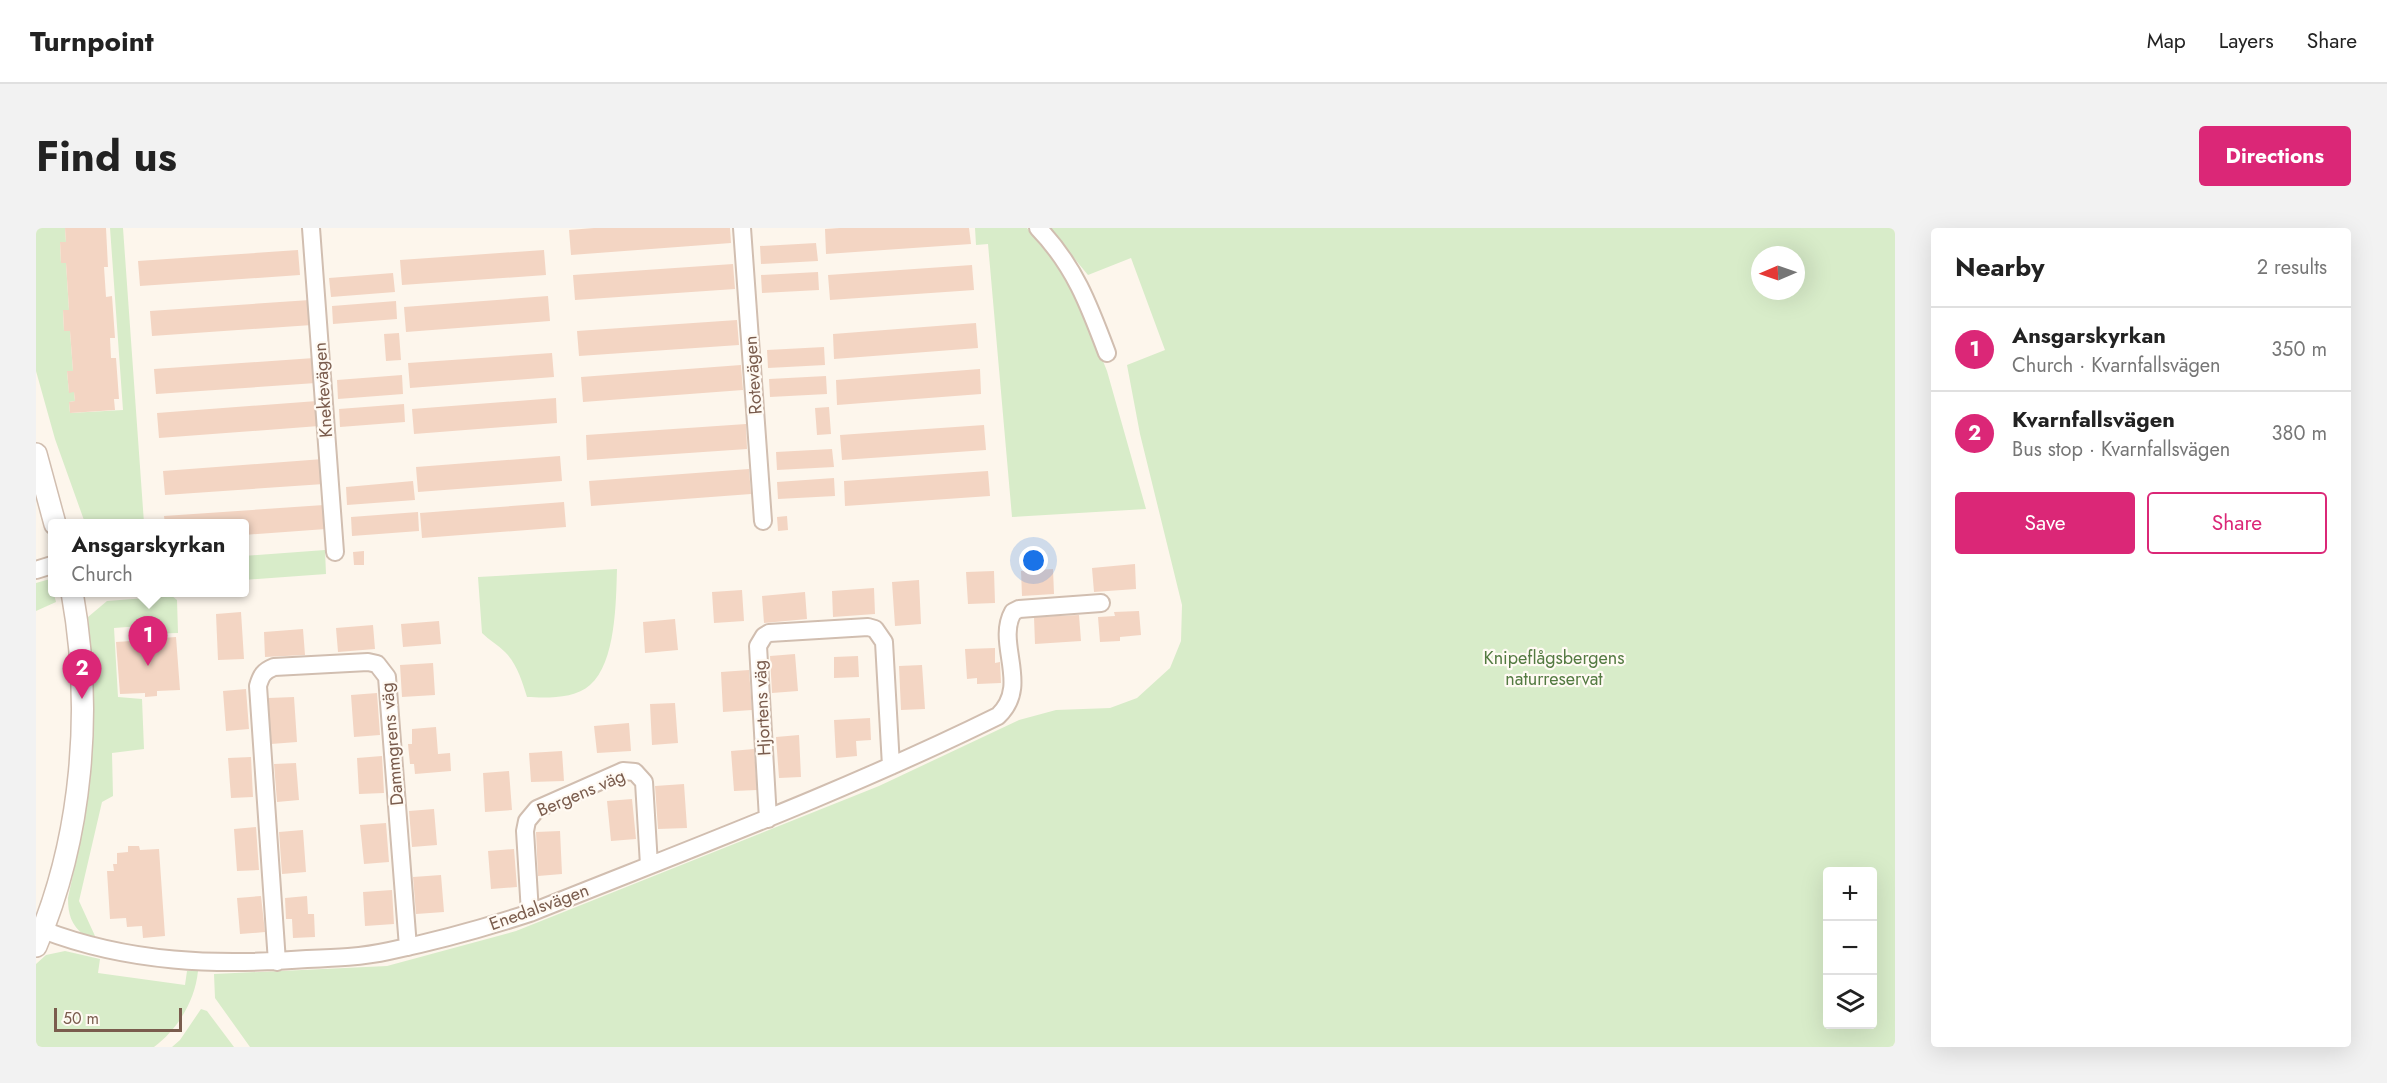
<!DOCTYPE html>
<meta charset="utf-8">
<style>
body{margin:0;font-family:Jost,sans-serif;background:#f2f2f2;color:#222}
.controls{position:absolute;right:18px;bottom:18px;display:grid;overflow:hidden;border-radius:6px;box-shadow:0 6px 24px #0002}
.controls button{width:54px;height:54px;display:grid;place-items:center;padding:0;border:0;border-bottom:2px solid #e0e0e0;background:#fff;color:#222;font:30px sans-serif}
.compass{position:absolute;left:1715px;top:18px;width:54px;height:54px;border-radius:50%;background:#fff;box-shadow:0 6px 24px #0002;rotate:268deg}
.scale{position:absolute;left:18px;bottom:15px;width:128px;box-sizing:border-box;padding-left:6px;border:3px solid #7a5c4d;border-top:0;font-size:16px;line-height:21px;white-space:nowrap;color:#7a5c4d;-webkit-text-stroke:4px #fffaf3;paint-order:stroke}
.you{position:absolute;left:998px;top:333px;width:21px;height:21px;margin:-15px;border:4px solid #fff;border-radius:50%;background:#1a73e8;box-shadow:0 0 0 9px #1a73e833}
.badge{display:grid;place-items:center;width:39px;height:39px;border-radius:50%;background:#db2777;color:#fff;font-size:20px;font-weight:700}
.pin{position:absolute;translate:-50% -50px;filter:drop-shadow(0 2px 3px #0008)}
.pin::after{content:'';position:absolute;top:32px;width:21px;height:18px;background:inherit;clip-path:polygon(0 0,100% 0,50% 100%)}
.popup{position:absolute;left:12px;top:291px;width:201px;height:78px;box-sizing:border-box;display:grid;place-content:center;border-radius:6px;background:#fff;filter:drop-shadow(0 2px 4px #0005);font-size:20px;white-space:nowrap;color:#767676}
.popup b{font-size:22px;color:#222}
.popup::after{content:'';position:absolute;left:50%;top:100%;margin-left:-12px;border:12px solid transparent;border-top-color:#fff}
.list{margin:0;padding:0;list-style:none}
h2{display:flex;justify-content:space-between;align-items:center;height:78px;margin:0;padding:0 24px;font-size:26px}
h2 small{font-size:20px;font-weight:400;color:#767676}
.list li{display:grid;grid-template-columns:39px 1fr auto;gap:18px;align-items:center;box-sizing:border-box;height:84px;padding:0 24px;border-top:2px solid #e0e0e0}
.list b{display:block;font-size:22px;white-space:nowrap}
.list p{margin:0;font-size:20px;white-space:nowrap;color:#767676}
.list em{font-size:20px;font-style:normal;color:#767676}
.actions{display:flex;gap:12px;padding:18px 24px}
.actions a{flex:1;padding:14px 0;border:2px solid #db2777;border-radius:6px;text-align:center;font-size:21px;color:#db2777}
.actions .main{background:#db2777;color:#fff}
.icon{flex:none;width:33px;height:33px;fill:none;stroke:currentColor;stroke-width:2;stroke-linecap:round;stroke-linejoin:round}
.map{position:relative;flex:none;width:1859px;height:819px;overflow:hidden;border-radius:6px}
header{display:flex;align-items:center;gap:36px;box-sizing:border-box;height:84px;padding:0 30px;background:#fff;border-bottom:2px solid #e0e0e0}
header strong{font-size:28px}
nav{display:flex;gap:33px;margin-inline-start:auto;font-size:21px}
.intro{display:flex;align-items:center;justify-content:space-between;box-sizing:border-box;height:144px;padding:0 36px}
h1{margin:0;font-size:42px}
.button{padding:15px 27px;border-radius:6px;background:#db2777;color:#fff;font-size:21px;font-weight:700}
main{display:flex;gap:36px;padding:0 36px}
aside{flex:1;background:#fff;border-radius:6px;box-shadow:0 6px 24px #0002}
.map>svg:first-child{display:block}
.green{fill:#d8ecc9;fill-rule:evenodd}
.building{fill:#f3d5c3}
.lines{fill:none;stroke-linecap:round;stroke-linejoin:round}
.minor-casing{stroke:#d1beb0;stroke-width:20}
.tertiary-casing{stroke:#d1beb0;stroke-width:24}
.minor{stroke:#fff;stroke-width:16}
.tertiary{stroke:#fff;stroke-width:21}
.labels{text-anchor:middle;stroke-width:4.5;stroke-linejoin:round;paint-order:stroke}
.street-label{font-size:18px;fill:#7a5c4d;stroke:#fffaf3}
.park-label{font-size:18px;fill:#537a41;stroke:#fffaf3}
</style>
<header>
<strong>Turnpoint</strong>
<nav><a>Map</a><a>Layers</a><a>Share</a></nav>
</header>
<div class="intro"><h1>Find us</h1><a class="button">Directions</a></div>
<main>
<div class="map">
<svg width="1859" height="819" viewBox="0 0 1859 819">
<rect width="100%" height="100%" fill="#fdf6ec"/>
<path class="green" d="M 0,0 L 29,0 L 30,14 L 24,15 L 25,35 L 30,35 L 33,82 L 27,83 L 28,103 L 34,103 L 37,143 L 31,143 L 33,164 L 38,164 L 39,173 L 33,174 L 34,185 L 87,182 L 74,0 L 87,0 L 108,295 L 49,295 L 19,211 L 0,143 Z
M 939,0 L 991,0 L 1024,38 L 1041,69 L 1071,143 L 1110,281 L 976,289 L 952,16 L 940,17 Z
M 1013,0 L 1859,0 L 1859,819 L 214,819 L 179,770 L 178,746 L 351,738 L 480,703 L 843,558 L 983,492 L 1020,482 L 1074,480 L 1101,470 L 1134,440 L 1145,413 L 1146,377 L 1104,206 L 1091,137 L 1129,122 L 1095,30 L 1052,47 ZM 1724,27 L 1760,27 L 1760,63 L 1724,63 ZM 1792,644 L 1836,644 L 1836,796 L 1792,796 Z
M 289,322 L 290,346 L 208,352 L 208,328 Z
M 581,341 C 580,373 580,435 554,457 C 539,471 510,470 491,469 C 486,453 481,436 469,424 C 462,417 453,412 446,405 L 442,349 Z
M 14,351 L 20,374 L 0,383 L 0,355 Z
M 136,368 L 141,372 L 142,405 L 106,406 L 105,398 L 78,400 L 82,469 L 106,471 L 108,521 L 76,525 L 77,568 L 66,574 L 43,673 L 59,708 L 48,707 C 35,697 32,686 32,670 C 40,633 49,595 53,558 C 59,501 57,445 52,389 L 71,373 Z
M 29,723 L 64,731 L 62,745 L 149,757 L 151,743 L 162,743 C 159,773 142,801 118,819 L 0,819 L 0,736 L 10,727 Z
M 165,781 L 171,783 L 198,819 L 136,819 L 144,812 Z"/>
<path class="building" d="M 29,0 L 70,0 L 72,39 L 68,39 L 70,69 L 76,68 L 79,110 L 74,110 L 75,130 L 80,130 L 83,171 L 78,171 L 79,182 L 34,185 L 33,174 L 39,173 L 38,164 L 33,165 L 31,143 L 37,143 L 34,103 L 28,103 L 27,82 L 33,82 L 30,35 L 25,35 L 24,14 L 30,14 Z
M 558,0 L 694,0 L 695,15 L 535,27 L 533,2 Z
M 804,0 L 933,0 L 935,16 L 790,26 L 789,1 Z
M 780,15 L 782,33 L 725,36 L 724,18 Z
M 262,22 L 264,47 L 104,58 L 102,33 Z
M 508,22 L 510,47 L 366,57 L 364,32 Z
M 697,36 L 699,61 L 539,72 L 537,47 Z
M 936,37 L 938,62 L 794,72 L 792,47 Z
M 782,44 L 783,62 L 726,65 L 725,47 Z
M 357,45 L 359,64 L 295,69 L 293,50 Z
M 512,68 L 514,93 L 370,104 L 368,79 Z
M 274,72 L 276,97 L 116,108 L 114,83 Z
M 360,73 L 361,91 L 297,96 L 296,78 Z
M 701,92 L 703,117 L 543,128 L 541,103 Z
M 940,95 L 942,120 L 798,131 L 797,106 Z
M 363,105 L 365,132 L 350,133 L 348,106 Z
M 788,119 L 789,137 L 732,140 L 731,122 Z
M 516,125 L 518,149 L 374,160 L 372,135 Z
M 278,130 L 280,155 L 120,166 L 118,141 Z
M 705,137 L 707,162 L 547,174 L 545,149 Z
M 944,141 L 945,166 L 801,177 L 800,152 Z
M 366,147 L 367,166 L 302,171 L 301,152 Z
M 790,148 L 791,166 L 734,169 L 733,151 Z
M 520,170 L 521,195 L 378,206 L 376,181 Z
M 281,173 L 283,198 L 123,210 L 121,185 Z
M 368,176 L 369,194 L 304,199 L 303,181 Z
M 793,179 L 795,206 L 781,207 L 779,180 Z
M 710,196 L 711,221 L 551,232 L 550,207 Z
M 948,197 L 950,222 L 806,232 L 804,207 Z
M 796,221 L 798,239 L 741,242 L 740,224 Z
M 524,228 L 526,253 L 382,264 L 380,239 Z
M 287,231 L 288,256 L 129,267 L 127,243 Z
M 713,241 L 715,266 L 555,278 L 553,253 Z
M 952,243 L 954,268 L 809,278 L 808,253 Z
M 798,250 L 799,268 L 742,271 L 741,254 Z
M 377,253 L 379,272 L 311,277 L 310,259 Z
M 528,274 L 530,299 L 386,310 L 384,285 Z
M 288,277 L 290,301 L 208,307 L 208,296 L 129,296 L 128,288 Z
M 382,284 L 383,303 L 316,308 L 315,289 Z
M 751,288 L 752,302 L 742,303 L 741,289 Z
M 328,323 L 328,337 L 318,337 L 317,324 Z
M 1099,336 L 1100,361 L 1058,364 L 1056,340 Z
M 1017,341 L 1018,366 L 986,368 L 985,343 Z
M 958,343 L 959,375 L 932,376 L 930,344 Z
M 883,352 L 885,396 L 859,398 L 856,354 Z
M 838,360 L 839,386 L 797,389 L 796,363 Z
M 706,362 L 708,393 L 678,395 L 676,364 Z
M 769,364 L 771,391 L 728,395 L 726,368 Z
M 1103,383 L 1105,407 L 1084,409 L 1084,413 L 1064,414 L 1062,389 L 1079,388 L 1078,384 Z
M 205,384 L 208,431 L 182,432 L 180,386 Z
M 1043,387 L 1045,413 L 999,416 L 998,389 Z
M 639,391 L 642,422 L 609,425 L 607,394 Z
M 403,393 L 405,416 L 367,419 L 365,396 Z
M 337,397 L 339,421 L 302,424 L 300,400 Z
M 267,401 L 269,427 L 229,429 L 228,404 Z
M 125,407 L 126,410 L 140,409 L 144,462 L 121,463 L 121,468 L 109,469 L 109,465 L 84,466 L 80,414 L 95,413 L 94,409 Z
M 959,420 L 959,435 L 964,434 L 965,455 L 941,456 L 941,450 L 931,451 L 929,421 Z
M 759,426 L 762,463 L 736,465 L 734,428 Z
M 822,428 L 823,449 L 798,450 L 798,429 Z
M 397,435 L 399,467 L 366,469 L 364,437 Z
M 886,437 L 889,481 L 865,482 L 863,438 Z
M 713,442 L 716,482 L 687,484 L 685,444 Z
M 210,461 L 213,501 L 190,503 L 187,463 Z
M 341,465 L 344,507 L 318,509 L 315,467 Z
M 258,469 L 261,514 L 235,516 L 232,470 Z
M 639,475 L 642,515 L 616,517 L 614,476 Z
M 834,490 L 835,512 L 820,513 L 821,528 L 800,530 L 798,492 Z
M 593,495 L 595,523 L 561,525 L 558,498 Z
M 400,499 L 402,526 L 414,525 L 415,543 L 379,546 L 378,536 L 374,536 L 372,516 L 376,516 L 376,501 Z
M 763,507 L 765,549 L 743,550 L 740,509 Z
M 718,521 L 721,562 L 698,563 L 695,523 Z
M 526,523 L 528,553 L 495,554 L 493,525 Z
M 346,528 L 348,565 L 323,566 L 321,530 Z
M 215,529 L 217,569 L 195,570 L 192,530 Z
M 260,535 L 263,572 L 241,574 L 238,536 Z
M 473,543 L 476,582 L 449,584 L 447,545 Z
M 648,556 L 651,600 L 622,601 L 619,558 Z
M 596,571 L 600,611 L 575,613 L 571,573 Z
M 398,581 L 401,617 L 376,619 L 373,583 Z
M 350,595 L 353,634 L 328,636 L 324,597 Z
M 220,599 L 223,642 L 201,643 L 198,601 Z
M 267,602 L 270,644 L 246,646 L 243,604 Z
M 524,603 L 526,646 L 502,648 L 500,604 Z
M 92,618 L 103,618 L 104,622 L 123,621 L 129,708 L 107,710 L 106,698 L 91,699 L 90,690 L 74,691 L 71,643 L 78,643 L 77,636 L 81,636 L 81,625 L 92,624 Z
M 478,621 L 481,659 L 455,661 L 452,623 Z
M 405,647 L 408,684 L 380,686 L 377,649 Z
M 356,662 L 358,696 L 329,698 L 327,664 Z
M 225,668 L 229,704 L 204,706 L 201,670 Z
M 271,668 L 272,686 L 278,686 L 279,709 L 257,710 L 256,691 L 250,691 L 249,670 Z"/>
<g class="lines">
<defs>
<path id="minor" d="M 275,0 L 299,324
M 706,0 L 727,293
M 1002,0 C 1038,37 1053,77 1071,125
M 0,342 L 16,337
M 732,591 L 722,418 L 728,408 L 733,405 L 832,399 L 839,401 L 848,414 L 855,538
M 494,685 L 489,603 L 491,593 L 501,581 L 587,543 L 599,544 L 608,554 L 613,637
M 7,702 C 93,735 181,738 271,731 C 299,730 326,729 353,723 C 401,713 448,700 494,685 C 651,622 810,563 962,488 C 995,457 959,416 977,384 L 983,381 L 1065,375
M 241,734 L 222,458 C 225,447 228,443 238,439 L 332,434 L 341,436 L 351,449 L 372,719"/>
<path id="tertiary" d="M 0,226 L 19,296
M 0,718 C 47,609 57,480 36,364"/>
</defs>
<use href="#minor" class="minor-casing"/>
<use href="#tertiary" class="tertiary-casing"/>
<use href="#minor" class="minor"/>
<use href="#tertiary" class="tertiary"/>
</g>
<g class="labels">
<g class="street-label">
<text transform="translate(717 147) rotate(-94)" y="6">Rotevägen</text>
<text transform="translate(287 162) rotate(-94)" y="6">Knektevägen</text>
<text transform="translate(726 480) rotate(-93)" y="6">Hjortens väg</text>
<text transform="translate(356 516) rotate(-95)" y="6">Dammgrens väg</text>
<text transform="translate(545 565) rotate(-23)" y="6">Bergens väg</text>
<text transform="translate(503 679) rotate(-20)" y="6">Enedalsvägen</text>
</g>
<g class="park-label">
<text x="1518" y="436">Knipeflågsbergens<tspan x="1518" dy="21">naturreservat</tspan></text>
</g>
</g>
</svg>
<div class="controls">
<button>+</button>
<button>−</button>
<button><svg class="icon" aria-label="layers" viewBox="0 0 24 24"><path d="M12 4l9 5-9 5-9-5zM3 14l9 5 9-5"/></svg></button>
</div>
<svg class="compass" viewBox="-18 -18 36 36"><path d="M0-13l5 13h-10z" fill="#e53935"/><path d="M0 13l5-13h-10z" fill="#767676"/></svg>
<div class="scale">50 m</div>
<div class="you"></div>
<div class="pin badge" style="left:112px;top:438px">1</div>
<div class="popup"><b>Ansgarskyrkan</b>Church</div>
<div class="pin badge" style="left:46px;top:471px">2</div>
</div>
<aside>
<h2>Nearby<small>2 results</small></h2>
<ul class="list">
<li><span class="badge">1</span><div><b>Ansgarskyrkan</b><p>Church · Kvarnfallsvägen</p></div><em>350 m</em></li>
<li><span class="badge">2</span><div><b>Kvarnfallsvägen</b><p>Bus stop · Kvarnfallsvägen</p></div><em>380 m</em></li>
</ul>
<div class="actions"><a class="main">Save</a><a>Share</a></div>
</aside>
</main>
